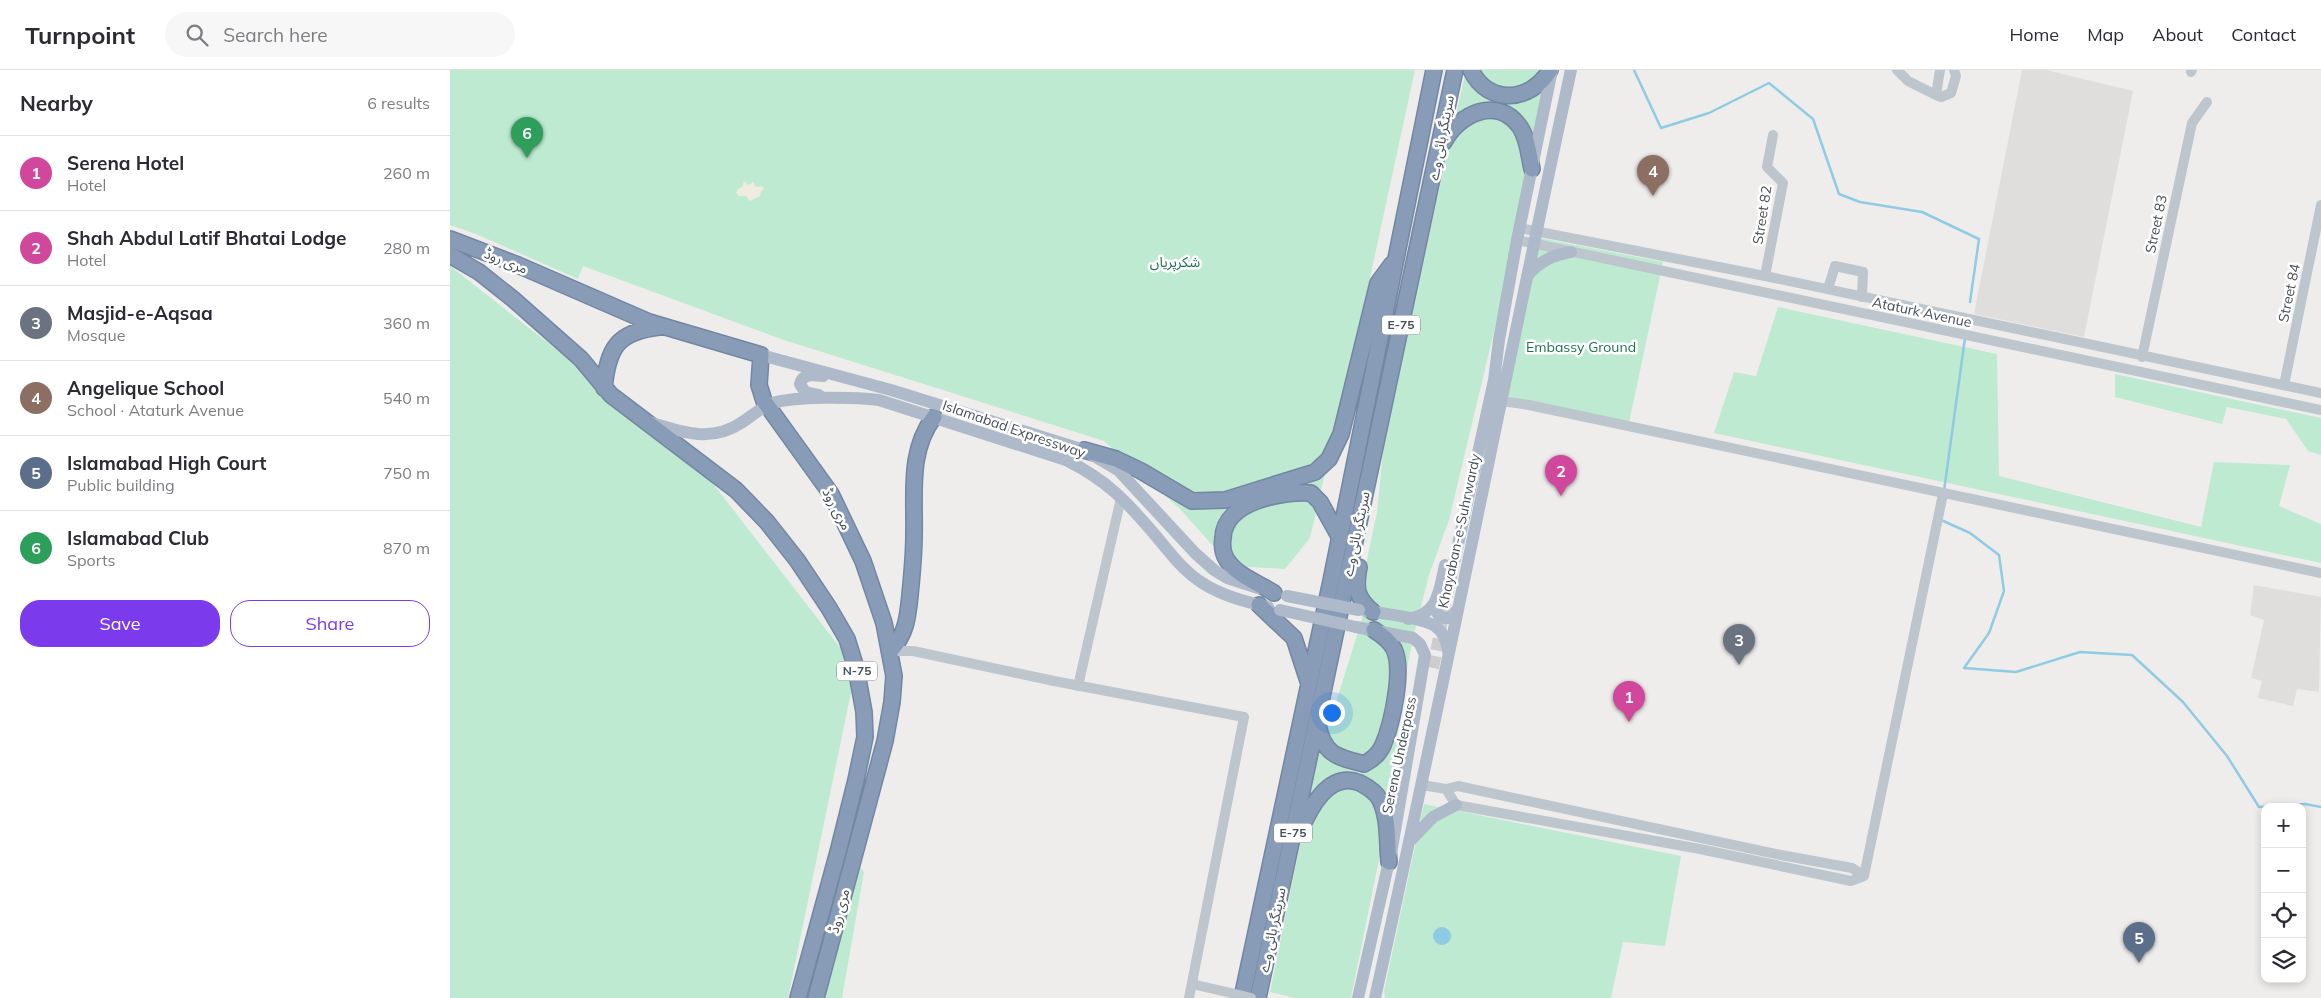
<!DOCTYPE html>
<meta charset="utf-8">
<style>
body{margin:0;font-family:Mulish,"Noto Sans Arabic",sans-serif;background:#f7f7f7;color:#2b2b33}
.controls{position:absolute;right:15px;bottom:15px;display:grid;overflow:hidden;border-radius:10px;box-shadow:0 2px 8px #0003}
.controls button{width:45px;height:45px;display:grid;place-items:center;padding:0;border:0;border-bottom:1px solid #e1e1e2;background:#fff;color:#2b2b33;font:25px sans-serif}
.you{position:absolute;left:881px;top:642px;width:18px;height:18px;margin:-12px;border:4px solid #fff;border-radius:50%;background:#1a73e8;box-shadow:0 0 0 8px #1a73e833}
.badge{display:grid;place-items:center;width:32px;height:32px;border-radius:50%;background:#7c3aed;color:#fff;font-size:16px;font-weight:700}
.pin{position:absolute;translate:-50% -41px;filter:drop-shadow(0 1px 2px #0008)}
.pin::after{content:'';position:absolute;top:26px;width:18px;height:15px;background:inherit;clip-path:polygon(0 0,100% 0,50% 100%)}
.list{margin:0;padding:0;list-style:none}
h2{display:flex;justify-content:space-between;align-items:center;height:65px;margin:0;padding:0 20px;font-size:21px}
h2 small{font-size:16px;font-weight:400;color:#7c7c81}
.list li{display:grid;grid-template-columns:32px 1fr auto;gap:15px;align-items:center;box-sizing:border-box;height:75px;padding:0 20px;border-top:1px solid #e1e1e2}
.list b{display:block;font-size:19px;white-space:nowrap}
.list p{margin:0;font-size:16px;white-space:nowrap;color:#7c7c81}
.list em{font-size:16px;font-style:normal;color:#7c7c81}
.actions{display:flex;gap:10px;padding:15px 20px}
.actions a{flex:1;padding:11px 0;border:1px solid #7c3aed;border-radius:20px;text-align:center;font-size:18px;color:#7c3aed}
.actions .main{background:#7c3aed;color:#fff}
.icon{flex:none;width:28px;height:28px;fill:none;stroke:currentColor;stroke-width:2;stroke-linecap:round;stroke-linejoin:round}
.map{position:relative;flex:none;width:1871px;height:928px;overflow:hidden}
header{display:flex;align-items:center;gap:30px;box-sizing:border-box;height:70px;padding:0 25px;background:#fff;border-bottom:1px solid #e1e1e2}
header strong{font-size:24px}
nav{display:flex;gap:28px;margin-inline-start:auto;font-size:18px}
.search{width:350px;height:45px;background:#f7f7f7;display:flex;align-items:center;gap:12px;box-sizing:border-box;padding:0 18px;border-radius:28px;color:#7c7c81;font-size:19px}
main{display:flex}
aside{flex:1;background:#fff}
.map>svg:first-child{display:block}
.education{fill:#e0dedd}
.green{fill:#beead2}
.sand{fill:#efebde}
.water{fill:#8fcbe3}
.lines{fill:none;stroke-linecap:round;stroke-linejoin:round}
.stream{stroke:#8fcbe3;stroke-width:2.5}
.major-tunnel{stroke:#cdcdce;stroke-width:12;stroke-dasharray:12 6;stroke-linecap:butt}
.highway-casing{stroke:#7387a3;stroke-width:18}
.minor{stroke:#bec6cd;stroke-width:10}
.major{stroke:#aebac9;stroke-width:12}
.highway{stroke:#889cb7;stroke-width:15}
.minor-bridge{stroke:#bec6cd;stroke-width:10}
.major-bridge{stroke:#aebac9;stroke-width:12}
.labels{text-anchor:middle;stroke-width:5;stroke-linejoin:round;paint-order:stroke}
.shield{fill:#fff;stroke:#7e838a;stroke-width:1}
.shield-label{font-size:12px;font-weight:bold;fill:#464e58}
.street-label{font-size:14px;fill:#464e58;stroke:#fff}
.park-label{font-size:14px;fill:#1f724e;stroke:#fff}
</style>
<header>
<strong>Turnpoint</strong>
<div class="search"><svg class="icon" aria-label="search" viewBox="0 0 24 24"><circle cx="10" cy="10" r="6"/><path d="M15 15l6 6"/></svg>Search here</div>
<nav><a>Home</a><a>Map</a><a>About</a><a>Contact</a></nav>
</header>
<main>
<aside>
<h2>Nearby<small>6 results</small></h2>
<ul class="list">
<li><span class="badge" style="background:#d1479c">1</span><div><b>Serena Hotel</b><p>Hotel</p></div><em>260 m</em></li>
<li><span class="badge" style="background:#d1479c">2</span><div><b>Shah Abdul Latif Bhatai Lodge</b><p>Hotel</p></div><em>280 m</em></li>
<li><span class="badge" style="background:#6b7280">3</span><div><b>Masjid-e-Aqsaa</b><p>Mosque</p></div><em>360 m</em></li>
<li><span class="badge" style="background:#8d6e63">4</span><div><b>Angelique School</b><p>School · Ataturk Avenue</p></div><em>540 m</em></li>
<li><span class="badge" style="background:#5c6f8a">5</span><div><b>Islamabad High Court</b><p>Public building</p></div><em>750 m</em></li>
<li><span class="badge" style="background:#2e9e5b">6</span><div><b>Islamabad Club</b><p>Sports</p></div><em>870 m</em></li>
</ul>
<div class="actions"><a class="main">Save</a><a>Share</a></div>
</aside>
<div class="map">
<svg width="1871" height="928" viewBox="0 0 1871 928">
<rect width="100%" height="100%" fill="#efedec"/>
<path class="education" d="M 1572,0 L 1596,0 L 1683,21 L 1634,267 L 1524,244 Z
M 1804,515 L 1871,527 L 1869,622 L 1847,619 L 1843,636 L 1808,628 L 1812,611 L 1801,608 L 1814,550 L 1800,545 Z"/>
<path class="green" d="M 0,0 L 965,0 L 910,254 L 860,468 L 835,499 L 781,496 L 730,439 L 654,371 L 334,270 L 133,196 L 128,209 L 26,164 L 0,155 Z
M 1016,0 L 1099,0 L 1048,245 L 999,450 L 979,505 L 963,568 L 951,630 L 942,725 L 901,928 L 845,928 L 820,922 L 872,667 L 888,626 L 912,549 L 912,513 L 927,442 L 935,362 Z
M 1090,168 L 1213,192 L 1179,353 L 1055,326 Z
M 0,196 L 240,384 L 406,598 L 338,928 L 0,928 Z
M 1328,237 L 1547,284 L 1549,406 L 1751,457 L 1764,392 L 1840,395 L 1829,436 L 1871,454 L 1871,493 L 1264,363 L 1284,302 L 1306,306 Z
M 1665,304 L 1871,348 L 1871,385 L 1858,381 L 1836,349 L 1777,337 L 1772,354 L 1665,327 Z
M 974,734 L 1231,786 L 1215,876 L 1173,872 L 1161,928 L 935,928 L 934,921 Z
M 408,795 L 414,802 L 392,928 L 368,928 Z"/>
<path class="sand" d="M 294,111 L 298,115 L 303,112 L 306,117 L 312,116 L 314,119 L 311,121 L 310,126 L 300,131 L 296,126 L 289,126 L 286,123 L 288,119 L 292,117 Z"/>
<path class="water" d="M983 866a9 9 0 1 1 18 0a9 9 0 1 1-18 0Z"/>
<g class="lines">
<path class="stream" d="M 1184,0 L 1211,58 L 1259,43 L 1319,13 L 1363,49 L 1389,124 L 1410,132 L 1472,142 L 1529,169 L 1520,232
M 1494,421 L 1515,268
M 1491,450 L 1520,463 L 1549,485 L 1554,521 L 1539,563 L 1514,598 L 1566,602 L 1630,582 L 1682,585 L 1733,632 L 1777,686 L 1809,737 L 1855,734 L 1871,737"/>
<path class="major-tunnel" d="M 983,598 L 997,525"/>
<defs>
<path id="highway" d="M 1021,0 C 1038,36 1081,32 1100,0
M 994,72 C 1008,44 1048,25 1070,57 C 1078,69 1079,86 1082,99
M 0,169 L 68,195 L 199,252 L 311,285 L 309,315 L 314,331 L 381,424 L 413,491 L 434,553 L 444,606 L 442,632 L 435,671 L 366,928
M 0,185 L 29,202 L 63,229 L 131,289 L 161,325 L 286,420 L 317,452 L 347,490 L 379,538 L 397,569 L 406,598 L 414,642 L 415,667 L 406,710 L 388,782 L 348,928
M 154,318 C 158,278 167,262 209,257
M 634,380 L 666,389 L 691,401 L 742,431 L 775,430 L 865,402 L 879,389 L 891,364 L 928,213 L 942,194
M 909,497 C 905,518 906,528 923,542
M 824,523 C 809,513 787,506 777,490 C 773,484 772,475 773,468 C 774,431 833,421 861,423 L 870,432 L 889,466
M 809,535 L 844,568 L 858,611
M 440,581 C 456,566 458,546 460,525 C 462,505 464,485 464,464 C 465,424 458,381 484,347
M 868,655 C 874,685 887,687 914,694 C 922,690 929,684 933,675 C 942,654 954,600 944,579 C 940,571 932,565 924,560
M 850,761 C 860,738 879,700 910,713 C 918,717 926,722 930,730 C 939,748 937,772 939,792
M 792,928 L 881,511 L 984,0
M 808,928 L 1005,0"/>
</defs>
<use href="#highway" class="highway-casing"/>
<path class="minor" d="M 1447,0 L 1458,11 L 1486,25
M 1490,0 L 1486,25 L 1491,27 L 1501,23 L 1506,6 L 1504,0
M 1741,2 L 1742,0
M 1070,158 L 1315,206 L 1871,323
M 1067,170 L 1871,340
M 1315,206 L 1333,113 L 1317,97 L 1323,65
M 1378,219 L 1385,196 L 1413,202 L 1412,227
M 1692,287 L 1742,53 L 1757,32
M 1834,315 L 1871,135
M 1051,331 L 1079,335 L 1871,503
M 440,581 L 463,581 L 604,611 L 794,647 L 739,928
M 628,616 L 671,428
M 972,715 L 996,719 L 1008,716 L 1331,785 L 1402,798 L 1414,806
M 996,719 L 1006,735 L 1250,779 L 1401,811 L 1414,806
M 1414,806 L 1493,424
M 742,914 L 781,923"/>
<path class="major" d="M 1077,206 C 1089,192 1102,185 1121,182
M 311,285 L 441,320 L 634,380 L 668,400 L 745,483 L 764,500 L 777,508 L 808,518
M 369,325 L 355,322 L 350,314 C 353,303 363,305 373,306
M 199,352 C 231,362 261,373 291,353 C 301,347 311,337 323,333 C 345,326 406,327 429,330 L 616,390 C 657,410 677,432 706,466 C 720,483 734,502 754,514 C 773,526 796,532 818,537
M 997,525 L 1044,310 L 1049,270 L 1067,170 L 1102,0
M 984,535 C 986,543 990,549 999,548 L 1008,539
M 916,541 C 932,543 973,548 985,556 C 993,562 997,572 998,581
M 958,549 C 989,544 989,521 995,495
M 906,557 L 963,568 L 970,574 L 975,585 L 942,778 L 908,928
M 961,770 L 983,747 L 1006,735
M 925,928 C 994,619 1054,309 1121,0"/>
<use href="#highway" class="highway"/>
<path class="minor-bridge" d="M 781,923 L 801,928"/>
<path class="major-bridge" d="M 837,526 L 909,540
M 830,540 L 906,557"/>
</g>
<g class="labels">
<g class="shield">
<rect x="932" y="245.5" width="38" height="19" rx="4"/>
<rect x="387" y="591.5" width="40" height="19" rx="4"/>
<rect x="824" y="753.5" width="38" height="19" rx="4"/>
</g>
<g class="shield-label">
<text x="951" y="259">E-75</text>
<text x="407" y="605">N-75</text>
<text x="843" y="767">E-75</text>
</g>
<g class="street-label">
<text transform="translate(991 68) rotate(-79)" y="5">سرینگر ہائی وے</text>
<text transform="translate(1312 145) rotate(-81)" y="5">Street 82</text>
<text transform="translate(1706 154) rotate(-78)" y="5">Street 83</text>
<text transform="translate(56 191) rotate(22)" y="5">مری روڈ</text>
<text transform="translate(1839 223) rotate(-78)" y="5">Street 84</text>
<text transform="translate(1472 242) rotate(12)" y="5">Ataturk Avenue</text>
<text transform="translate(564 359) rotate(19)" y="5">Islamabad Expressway</text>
<text transform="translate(387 439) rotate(62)" y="5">مری روڈ</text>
<text transform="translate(1009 461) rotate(-78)" y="5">Khayaban-e-Suhrwardy</text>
<text transform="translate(906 464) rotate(-78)" y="5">سرینگر ہائی وے</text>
<text transform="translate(949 685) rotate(-78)" y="5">Serena Underpass</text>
<text transform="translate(389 841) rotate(-75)" y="5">مری روڈ</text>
<text transform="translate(822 860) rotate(-78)" y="5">سرینگر ہائی وے</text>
</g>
<g class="park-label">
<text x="725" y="197">شکرپریاں</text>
<text x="1131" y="282">Embassy Ground</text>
</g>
</g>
</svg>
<div class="controls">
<button>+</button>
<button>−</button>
<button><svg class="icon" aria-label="locate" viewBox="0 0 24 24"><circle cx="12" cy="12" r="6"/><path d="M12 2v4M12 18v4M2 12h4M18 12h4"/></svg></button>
<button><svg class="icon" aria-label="layers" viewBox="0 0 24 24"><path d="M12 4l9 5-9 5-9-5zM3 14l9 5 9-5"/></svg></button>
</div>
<div class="you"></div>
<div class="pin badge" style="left:1179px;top:652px;background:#d1479c">1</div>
<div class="pin badge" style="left:1111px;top:426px;background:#d1479c">2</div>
<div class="pin badge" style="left:1289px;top:595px;background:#6b7280">3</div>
<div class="pin badge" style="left:1203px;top:126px;background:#8d6e63">4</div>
<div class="pin badge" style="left:1689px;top:893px;background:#5c6f8a">5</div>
<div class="pin badge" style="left:77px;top:88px;background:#2e9e5b">6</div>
</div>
</main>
